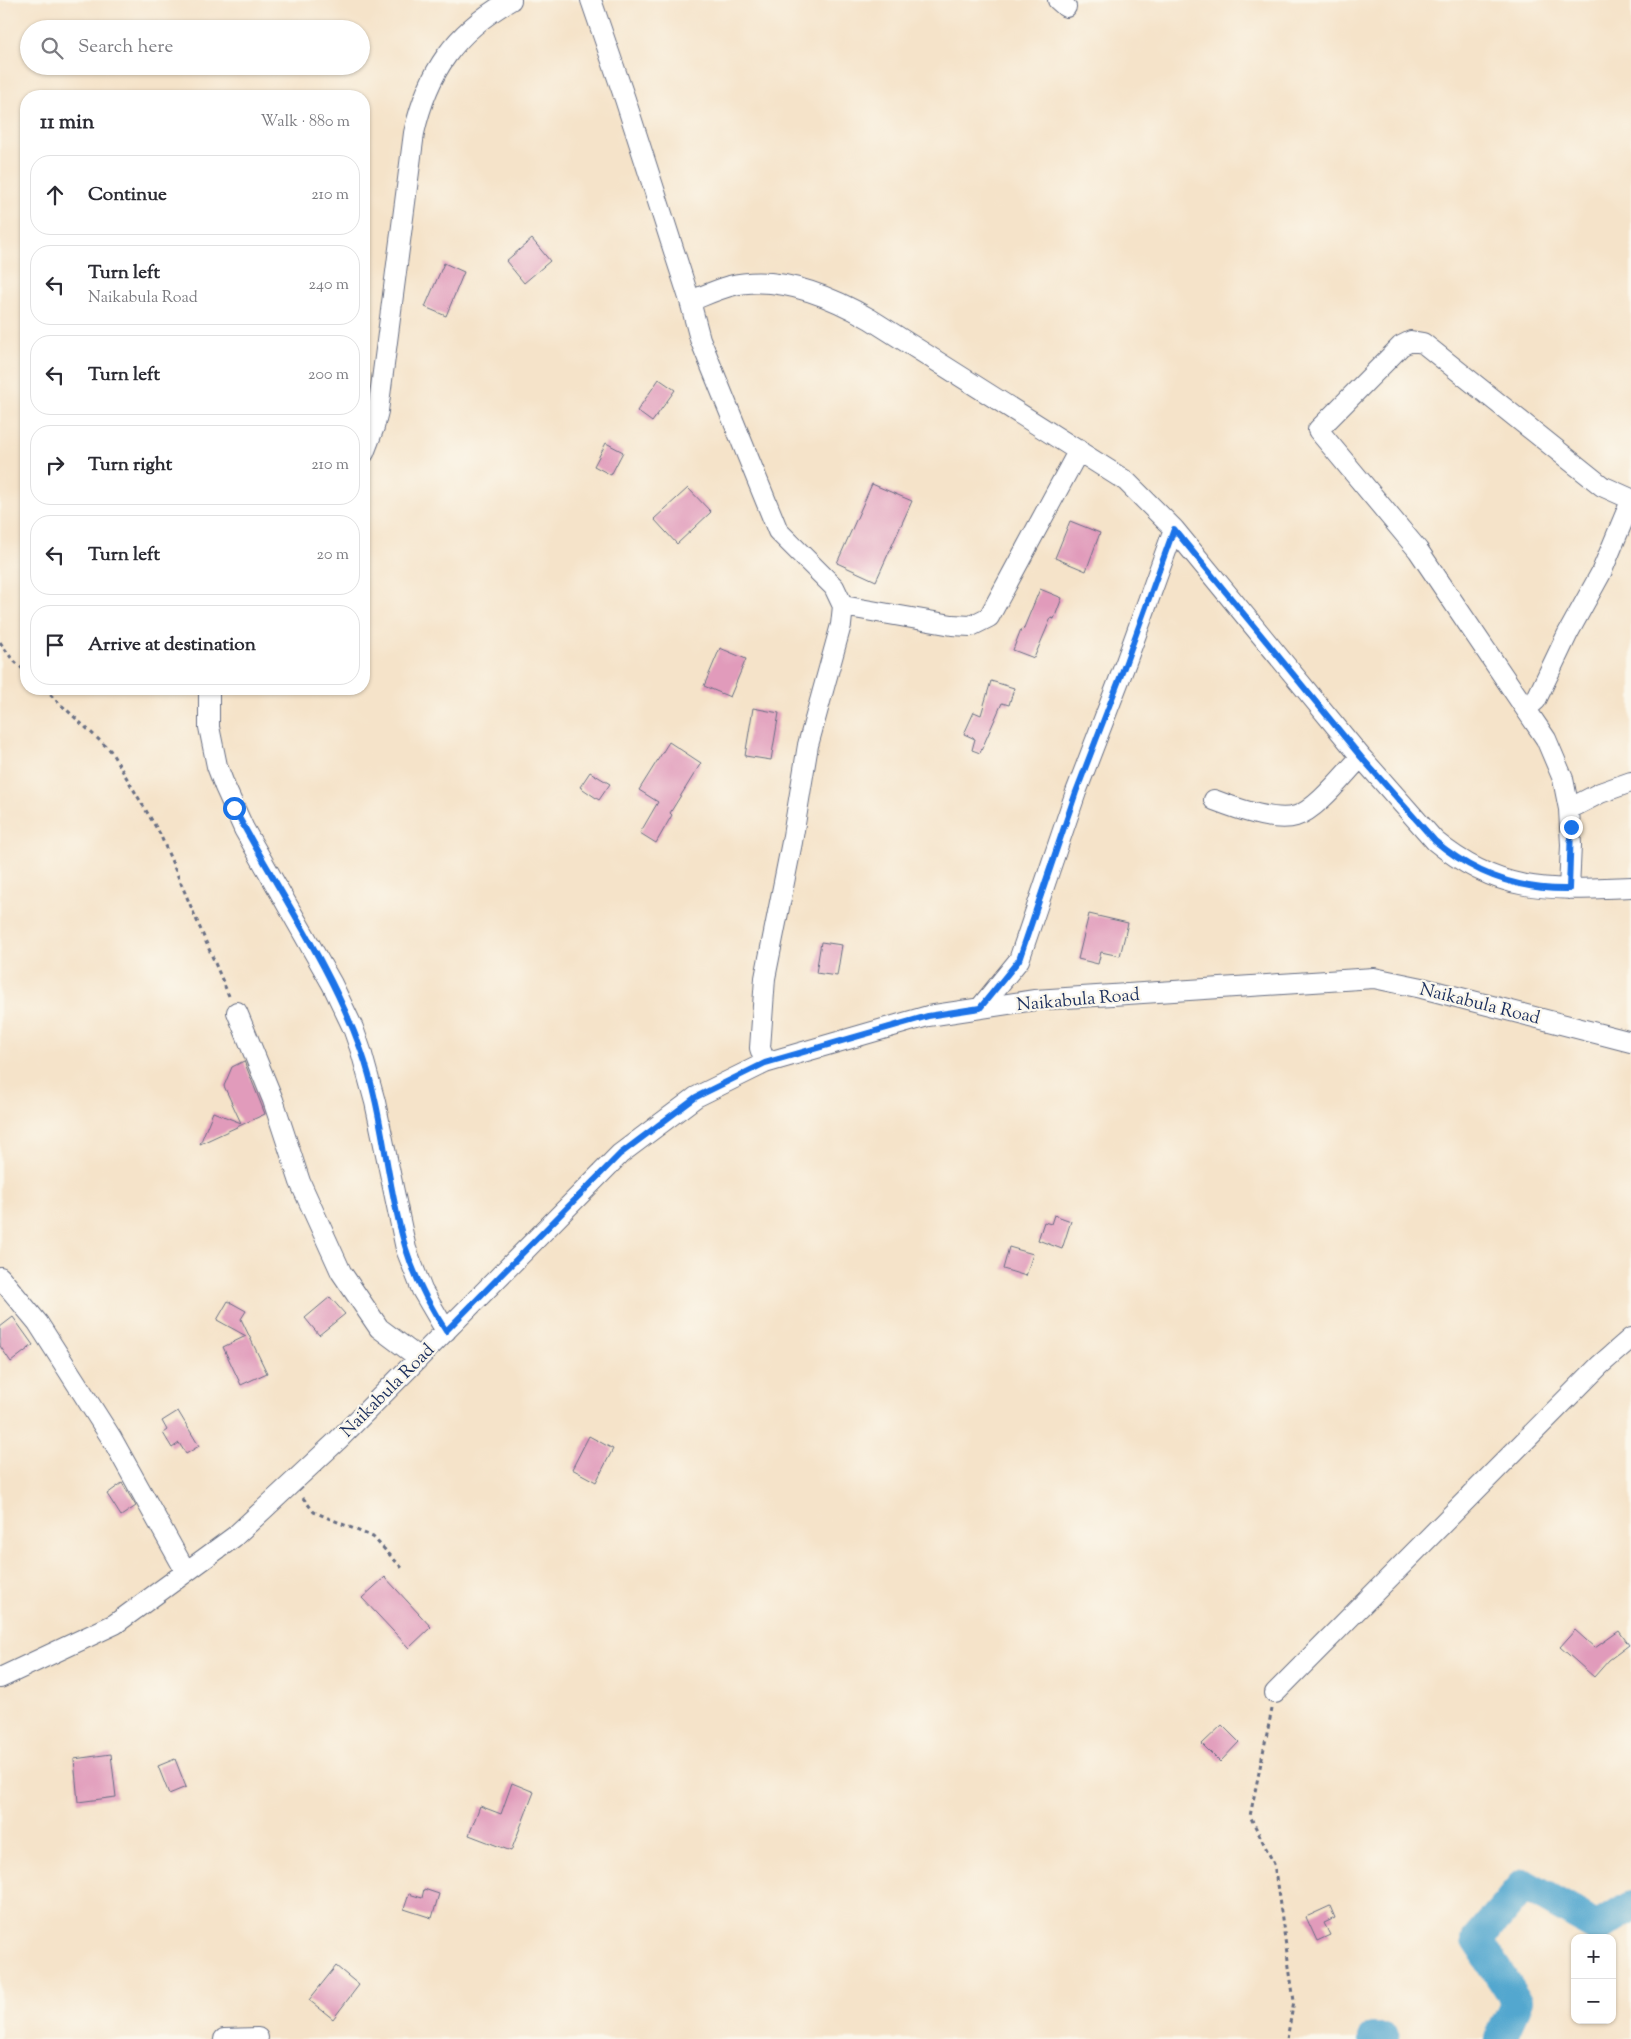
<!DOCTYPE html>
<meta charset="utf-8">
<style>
body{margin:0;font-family:"Sorts Mill Goudy",serif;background:#f2f2f3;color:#2b2b33}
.controls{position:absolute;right:15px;bottom:15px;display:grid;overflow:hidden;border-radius:10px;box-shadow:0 1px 4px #0004}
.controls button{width:45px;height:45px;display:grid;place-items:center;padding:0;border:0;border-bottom:1px solid #e1e1e2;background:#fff;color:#2b2b33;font:25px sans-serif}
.stop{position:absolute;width:15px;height:15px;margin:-11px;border:4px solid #1a73e8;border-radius:50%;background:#fff}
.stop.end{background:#1a73e8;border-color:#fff;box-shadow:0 1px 5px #0008}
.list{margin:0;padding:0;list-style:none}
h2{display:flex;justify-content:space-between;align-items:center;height:65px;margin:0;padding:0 20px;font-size:21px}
h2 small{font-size:16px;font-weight:400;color:#7c7c81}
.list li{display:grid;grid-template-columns:32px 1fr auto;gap:15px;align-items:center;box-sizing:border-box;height:80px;margin:0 10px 10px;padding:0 10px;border:1px solid #e1e1e2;border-radius:20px}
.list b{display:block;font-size:19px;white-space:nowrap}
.list p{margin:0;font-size:16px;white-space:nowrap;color:#7c7c81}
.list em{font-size:16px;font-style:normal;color:#7c7c81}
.icon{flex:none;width:28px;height:28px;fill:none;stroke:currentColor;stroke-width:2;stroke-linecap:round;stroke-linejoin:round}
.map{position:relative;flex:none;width:1631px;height:2039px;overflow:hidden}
.search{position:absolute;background:#fff;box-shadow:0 1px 4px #0004;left:20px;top:20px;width:350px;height:55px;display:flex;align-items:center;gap:12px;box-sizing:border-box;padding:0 18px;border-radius:28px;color:#7c7c81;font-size:19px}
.panel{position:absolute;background:#fff;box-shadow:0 1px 4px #0004;left:20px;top:90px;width:350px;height:605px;border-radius:20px}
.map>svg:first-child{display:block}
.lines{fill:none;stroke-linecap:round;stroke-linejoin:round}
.river{stroke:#53a7cf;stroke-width:32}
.building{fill:#e19bbb}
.minor-casing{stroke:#676e83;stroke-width:22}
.path{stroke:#676e83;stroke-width:3;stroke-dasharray:4 4;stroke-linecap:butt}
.minor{stroke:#fff;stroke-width:20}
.route{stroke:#1a73e8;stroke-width:6}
.labels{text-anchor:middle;stroke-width:4.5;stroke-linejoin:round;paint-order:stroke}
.street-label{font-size:18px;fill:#1b2f5e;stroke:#fbf7ec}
</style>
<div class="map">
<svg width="1631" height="2039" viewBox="0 0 1631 2039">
<rect width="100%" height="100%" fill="#fbf7ec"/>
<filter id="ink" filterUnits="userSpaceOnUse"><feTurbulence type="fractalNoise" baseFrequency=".02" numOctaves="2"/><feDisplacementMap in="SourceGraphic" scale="10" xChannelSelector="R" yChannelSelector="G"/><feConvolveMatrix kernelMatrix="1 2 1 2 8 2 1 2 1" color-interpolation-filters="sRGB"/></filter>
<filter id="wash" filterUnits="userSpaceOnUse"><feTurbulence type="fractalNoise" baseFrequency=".0096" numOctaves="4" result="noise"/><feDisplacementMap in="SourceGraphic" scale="20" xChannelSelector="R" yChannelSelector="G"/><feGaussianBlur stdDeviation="1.12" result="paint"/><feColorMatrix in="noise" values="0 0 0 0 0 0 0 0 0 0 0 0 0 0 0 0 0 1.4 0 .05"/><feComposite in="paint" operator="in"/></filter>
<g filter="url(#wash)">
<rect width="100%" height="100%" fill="#f5e3c9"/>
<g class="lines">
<path class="river" d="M 1374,2039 L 1384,2039
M 1500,2039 L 1517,2001 L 1477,1940 L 1524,1885 L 1598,1927 L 1631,1906"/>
</g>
<g id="blocks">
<path class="building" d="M 532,239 L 550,261 L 524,283 L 506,261 Z
M 444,263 L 464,272 L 446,316 L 425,307 Z
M 659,379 L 675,390 L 652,422 L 637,411 Z
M 606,443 L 623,452 L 611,475 L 594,466 Z
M 872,484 L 912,501 L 876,581 L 837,563 Z
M 688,488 L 711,512 L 677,544 L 654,519 Z
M 1070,521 L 1100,533 L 1086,571 L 1055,558 Z
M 1040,589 L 1062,598 L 1054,619 L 1051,618 L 1034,658 L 1013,650 L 1021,629 L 1023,630 Z
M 720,648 L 746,659 L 730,697 L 704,686 Z
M 991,681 L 1014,688 L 1009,705 L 1002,703 L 980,753 L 972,750 L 975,739 L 964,734 L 974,712 L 981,715 Z
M 753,708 L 779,713 L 771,760 L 745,756 Z
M 669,742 L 701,763 L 670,813 L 672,815 L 656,843 L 640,833 L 658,802 L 639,790 Z
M 590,772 L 610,784 L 599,800 L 580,787 Z
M 1089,914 L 1128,923 L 1120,956 L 1101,952 L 1098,964 L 1078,959 Z
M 821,942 L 842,945 L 837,976 L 816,973 Z
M 244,1061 L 265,1114 L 200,1144 L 213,1112 L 241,1123 L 224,1086 L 232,1067 Z
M 1054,1215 L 1071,1221 L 1062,1249 L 1038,1240 L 1044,1222 L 1051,1224 Z
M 1009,1247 L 1033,1254 L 1026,1276 L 1003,1269 Z
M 330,1297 L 345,1314 L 319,1335 L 305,1318 Z
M 228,1301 L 246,1311 L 241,1319 L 267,1373 L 241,1385 L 223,1347 L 246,1336 L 217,1320 Z
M 13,1317 L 33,1345 L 11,1362 L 0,1346 L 0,1327 Z
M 178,1411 L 199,1446 L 186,1454 L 179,1443 L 172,1448 L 163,1433 L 167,1430 L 162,1421 Z
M 589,1436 L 613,1449 L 596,1482 L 572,1469 Z
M 122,1483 L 136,1506 L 121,1516 L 107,1494 Z
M 385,1577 L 431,1627 L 409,1648 L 362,1598 Z
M 1575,1630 L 1595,1648 L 1619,1631 L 1629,1645 L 1609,1660 L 1594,1677 L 1560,1647 Z
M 1222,1725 L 1239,1742 L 1220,1762 L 1202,1744 Z
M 111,1754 L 116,1797 L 78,1802 L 74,1759 Z
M 175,1759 L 186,1787 L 169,1794 L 158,1766 Z
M 512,1783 L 534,1792 L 511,1851 L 469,1835 L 480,1806 L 501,1814 Z
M 424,1889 L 439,1894 L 432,1918 L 404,1909 L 409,1894 L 422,1898 Z
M 1330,1906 L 1335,1918 L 1324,1923 L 1330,1935 L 1317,1941 L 1306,1917 Z
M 336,1966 L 359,1985 L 333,2019 L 309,2000 Z"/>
</g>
</g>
<g filter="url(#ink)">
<use href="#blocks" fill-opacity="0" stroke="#676e83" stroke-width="1"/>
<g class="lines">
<defs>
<path id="minor" d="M 591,0 L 625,99 L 690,301 L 700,339 L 778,531 L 834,587 L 843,606 L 841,625 L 808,745 L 792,842 L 765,978 L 760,1048 L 765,1063
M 1058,0 L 1066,7
M 690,301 C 703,296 716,290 730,286 C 777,274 830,296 870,319 L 1126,481 L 1174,529 L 1361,757 L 1435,841 C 1500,895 1552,890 1631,887
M 364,453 L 374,427 L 378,411 L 414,133 C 428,71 455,32 511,0
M 843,606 L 952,625 L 971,626 L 989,617 L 1079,450
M 209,689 L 209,727 L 217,766 L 225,787 L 244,829 L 332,984 L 353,1028 L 361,1051 L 375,1102 L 406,1249 L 422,1290 L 446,1331
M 1527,708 L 1536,700 L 1568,633 L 1601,573 L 1631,501
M 1214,800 C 1235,808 1275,823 1296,816 C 1317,810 1345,773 1361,757
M 1569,809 L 1600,793 L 1631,782
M 1569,889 L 1571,845 L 1569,809 L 1563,779 L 1546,739 L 1418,550 L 1318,430 L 1401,346 L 1411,341 L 1423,343 L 1602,486 L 1631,499
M 980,1008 L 1019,960 L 1076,792 L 1126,662 L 1174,529
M 237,1012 L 273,1100 L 300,1182 L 341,1272 L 379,1328 L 419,1358
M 0,1277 L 38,1323 L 112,1439 L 186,1572
M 0,1678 L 115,1624 L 234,1537 L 338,1440 L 620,1154 L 696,1097 L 765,1063 L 928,1016 L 1035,1000 L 1374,978 L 1422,988 L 1631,1042
M 1275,1693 L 1600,1365 L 1631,1338
M 224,2039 L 258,2038"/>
</defs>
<use href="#minor" class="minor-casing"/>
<path class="path" d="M 0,642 L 12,659 L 26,672
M 44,689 L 110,750 L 160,834 L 229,996
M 303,1498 L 314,1512 L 373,1537 L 403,1569
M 1272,1709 L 1250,1816 L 1274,1864 L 1294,2001 L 1287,2039"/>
<use href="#minor" class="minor"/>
</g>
</g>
<g class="lines" filter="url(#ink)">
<path class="route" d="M 234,808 C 276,888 330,964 361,1050 C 384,1114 386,1184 406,1249 C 415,1278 429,1305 446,1331 L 620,1154 L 696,1097 L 765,1063 L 928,1016 L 980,1008 L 1019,960 L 1076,792 L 1126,662 L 1174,529 L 1361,757 L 1435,841 C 1474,874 1518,890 1569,889 L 1571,827"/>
</g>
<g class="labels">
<g class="street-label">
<text transform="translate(1078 999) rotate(-5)" y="6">Naikabula Road</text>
<text transform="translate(1480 1003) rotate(14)" y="6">Naikabula Road</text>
<text transform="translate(387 1390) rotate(-45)" y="6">Naikabula Road</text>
</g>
</g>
</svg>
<div class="controls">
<button>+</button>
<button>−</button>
</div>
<div class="stop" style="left:234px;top:808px"></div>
<div class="stop end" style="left:1571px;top:827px"></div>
<div class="search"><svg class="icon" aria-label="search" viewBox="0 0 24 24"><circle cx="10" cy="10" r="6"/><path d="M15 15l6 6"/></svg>Search here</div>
<section class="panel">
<h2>11 min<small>Walk · 880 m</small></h2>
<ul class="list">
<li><svg class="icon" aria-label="ahead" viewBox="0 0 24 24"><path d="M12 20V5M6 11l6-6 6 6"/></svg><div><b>Continue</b></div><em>210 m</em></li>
<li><svg class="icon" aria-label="left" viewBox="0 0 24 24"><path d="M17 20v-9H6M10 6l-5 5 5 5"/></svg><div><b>Turn left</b><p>Naikabula Road</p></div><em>240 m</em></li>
<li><svg class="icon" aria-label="left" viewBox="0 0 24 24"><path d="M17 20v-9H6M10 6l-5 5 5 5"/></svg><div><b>Turn left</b></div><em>200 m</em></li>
<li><svg class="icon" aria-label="right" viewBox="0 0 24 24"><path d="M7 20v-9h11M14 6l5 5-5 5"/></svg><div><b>Turn right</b></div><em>210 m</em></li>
<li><svg class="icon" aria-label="left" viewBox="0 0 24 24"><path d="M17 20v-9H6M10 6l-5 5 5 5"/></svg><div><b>Turn left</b></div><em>20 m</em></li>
<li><svg class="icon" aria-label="arrive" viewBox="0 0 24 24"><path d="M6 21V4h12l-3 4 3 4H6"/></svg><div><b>Arrive at destination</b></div></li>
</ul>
</section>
</div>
